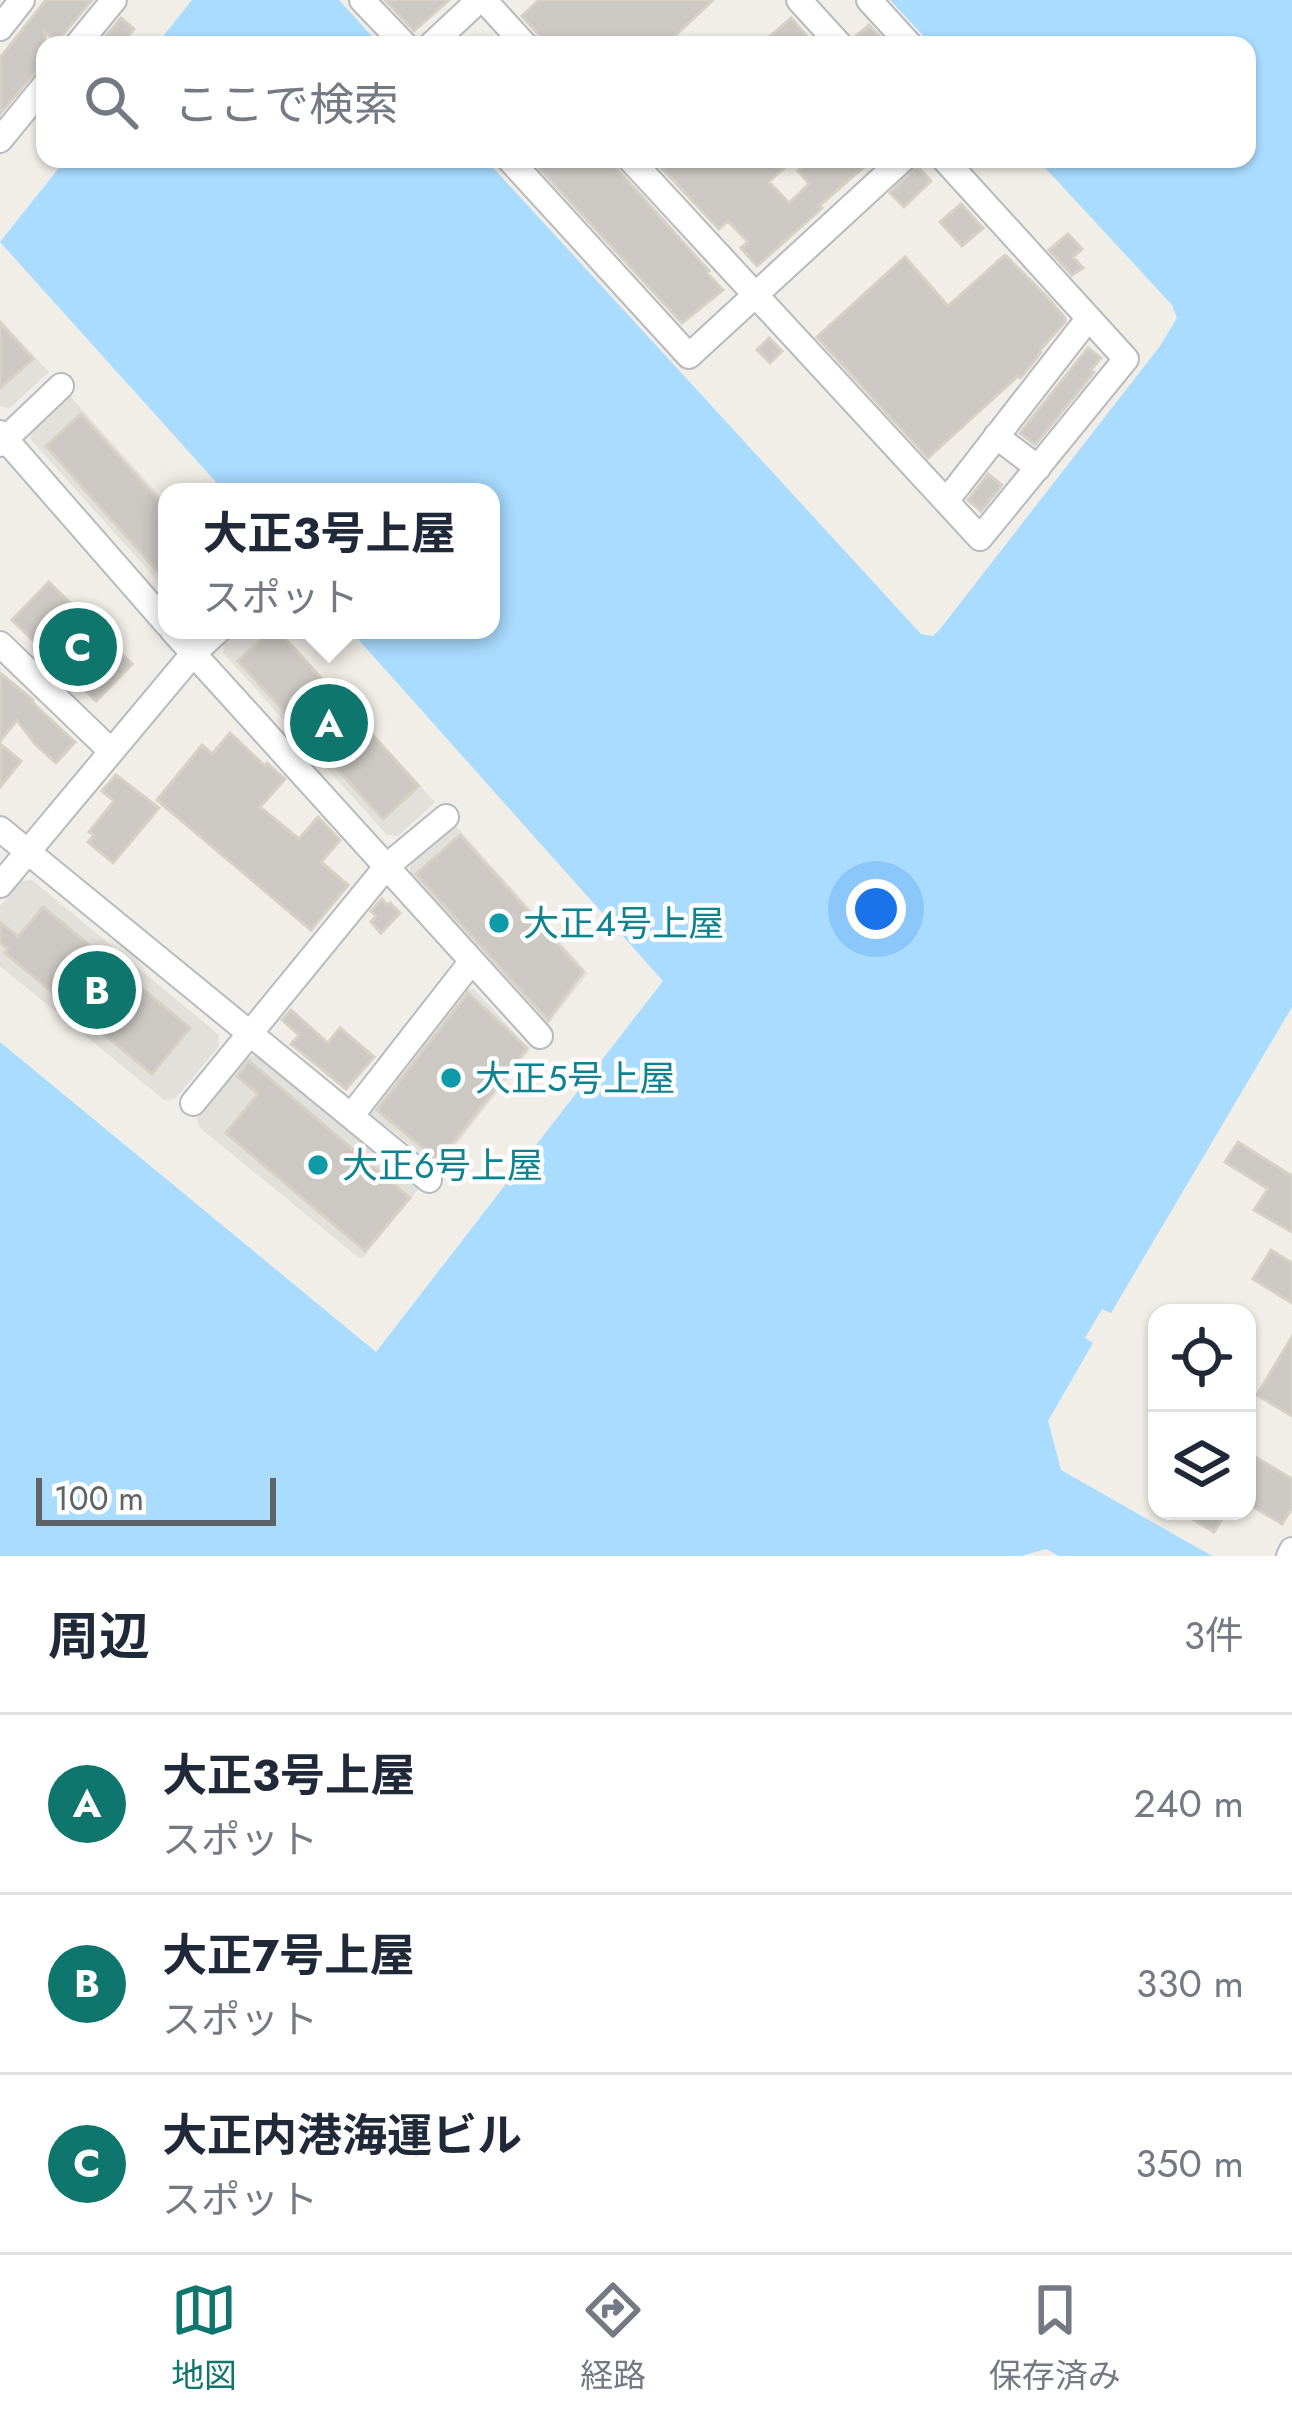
<!DOCTYPE html>
<html lang="ja">
<meta charset="utf-8">
<style>
body{margin:0;font-family:Jost,"Noto Sans JP",sans-serif;background:#f2f2f3;color:#1f2937}
.controls{position:absolute;right:36px;bottom:36px;display:grid;overflow:hidden;border-radius:24px;box-shadow:0 3px 9px #0004}
.controls button{width:108px;height:108px;display:grid;place-items:center;padding:0;border:0;border-bottom:3px solid #e0e1e3;background:#fff;color:#1f2937;font:60px sans-serif}
.scale{position:absolute;left:36px;bottom:30px;width:240px;box-sizing:border-box;padding-left:12px;border:6px solid #5e6368;border-top:0;font-size:33px;line-height:42px;white-space:nowrap;color:#5e6368;-webkit-text-stroke:9px #fff;paint-order:stroke}
.you{position:absolute;left:876px;top:909px;width:42px;height:42px;margin:-30px;border:9px solid #fff;border-radius:50%;background:#1a73e8;box-shadow:0 0 0 18px #1a73e833}
.badge{display:grid;place-items:center;width:78px;height:78px;border-radius:50%;background:#0f766e;color:#fff;font-size:39px;font-weight:700}
.pin{position:absolute;translate:-50% -50%;border:6px solid #fff;box-shadow:0 3px 12px #0006}
.popup{position:absolute;left:158px;top:483px;width:342px;height:156px;box-sizing:border-box;display:grid;place-content:center;border-radius:24px;background:#fff;filter:drop-shadow(0 3px 9px #0005);font-size:39px;white-space:nowrap;color:#747a83}
.popup b{font-size:45px;color:#1f2937}
.popup::after{content:'';position:absolute;left:50%;top:100%;margin-left:-24px;border:24px solid transparent;border-top-color:#fff}
.list{margin:0;padding:0;list-style:none}
h2{display:flex;justify-content:space-between;align-items:center;height:156px;margin:0;padding:0 48px;font-size:51px}
h2 small{font-size:39px;font-weight:400;color:#747a83}
.list li{display:grid;grid-template-columns:78px 1fr auto;gap:36px;align-items:center;box-sizing:border-box;height:180px;padding:0 48px;border-top:3px solid #e0e1e3}
.list b{display:block;font-size:45px;white-space:nowrap}
.list p{margin:0;font-size:39px;white-space:nowrap;color:#747a83}
.list em{font-size:39px;font-style:normal;color:#747a83}
.icon{flex:none;width:66px;height:66px;fill:none;stroke:currentColor;stroke-width:2;stroke-linecap:round;stroke-linejoin:round}
.map{position:relative;flex:none;width:1292px;height:1556px;overflow:hidden}
.search{position:absolute;background:#fff;box-shadow:0 3px 9px #0004;left:36px;right:36px;top:36px;height:132px;display:flex;align-items:center;gap:30px;box-sizing:border-box;padding:0 42px;border-radius:24px;color:#747a83;font-size:45px}
.sheet{height:696px;background:#fff}
nav{display:flex;justify-content:space-around;align-items:center;box-sizing:border-box;height:168px;border-top:3px solid #e0e1e3;background:#fff;font-size:33px;color:#747a83}
nav a{display:grid;justify-items:center;gap:6px}
nav .on{color:#0f766e}
.map>svg:first-child{display:block}
.industrial{fill:#e2e0db}
.water{fill:#a9dcff}
.building{fill:#ccc9c4;stroke:#d6d0c5;stroke-width:3}
.lines{fill:none;stroke-linecap:round;stroke-linejoin:round}
.minor-casing{stroke:#b7babe;stroke-width:28}
.minor{stroke:#fff;stroke-width:24}
.culture-dot{fill:#0f9aa8;stroke:#fff;stroke-width:4.5}
.labels{text-anchor:middle;stroke-width:9;stroke-linejoin:round;paint-order:stroke}
.culture-label{font-size:36px;fill:#0d838f;stroke:#fff;text-anchor:start}
</style>
<div class="map">
<svg width="1292" height="1556" viewBox="0 0 1292 1556">
<rect width="100%" height="100%" fill="#f1eee7"/>
<path class="industrial" d="M 0,319 L 49,372 L 10,408 L 0,406 Z
M 68,394 L 167,504 L 167,591 L 31,440 L 30,428 Z
M 237,630 L 280,630 L 435,802 L 398,836 L 387,835 L 224,654 L 223,643 Z
M 454,824 L 588,973 L 547,1026 L 410,874 L 410,864 Z
M 32,880 L 218,1034 L 219,1046 L 176,1098 L 164,1100 L 0,966 L 0,906 L 20,881 Z
M 465,988 L 474,989 L 530,1050 L 439,1167 L 369,1113 Z
M 257,1055 L 419,1188 L 363,1258 L 359,1258 L 199,1127 L 197,1118 L 246,1057 Z"/>
<path class="water" d="M 192,0 L 339,0 L 380,45 L 156,45 Z
M 890,0 L 1292,0 L 1292,1007 L 1111,1313 L 1102,1309 L 1085,1338 L 1093,1343 L 1048,1421 L 1061,1470 L 1212,1556 L 1059,1556 L 1046,1549 L 1021,1556 L 0,1556 L 0,1042 L 376,1352 L 663,981 L 350,630 L 491,630 L 491,492 L 225,492 L 0,242 L 66,159 L 485,159 L 921,634 L 933,636 L 940,629 L 1160,346 L 1177,318 L 1172,305 L 1037,159 L 1247,159 L 1247,45 L 932,45 Z"/>
<path class="building" d="M 46,0 L 92,0 L 57,42 L 45,32 L 45,61 L 0,114 L 0,58 Z
M 385,0 L 449,0 L 414,31 Z
M 539,0 L 713,0 L 665,45 L 548,45 L 522,16 Z
M 121,18 L 134,29 L 121,45 L 98,45 Z
M 791,18 L 815,45 L 760,45 Z
M 869,25 L 888,45 L 856,45 L 854,38 Z
M 531,159 L 608,159 L 709,271 L 707,273 L 723,290 L 682,323 Z
M 666,159 L 778,159 L 785,167 L 769,182 L 789,203 L 809,184 L 798,171 L 811,159 L 873,159 L 819,206 L 822,208 L 757,266 L 741,248 L 748,242 L 728,221 L 719,229 L 659,165 Z
M 917,166 L 931,181 L 904,207 L 890,193 Z
M 961,204 L 983,228 L 962,246 L 940,222 Z
M 1068,234 L 1082,249 L 1073,257 L 1083,268 L 1072,275 L 1049,250 Z
M 1005,255 L 1048,298 L 1065,318 L 1065,322 L 1040,350 L 1041,352 L 1024,374 L 1020,378 L 1018,376 L 928,458 L 817,337 L 905,257 L 948,306 Z
M 0,323 L 33,359 L 0,388 Z
M 769,338 L 782,351 L 770,363 L 757,350 Z
M 1088,348 L 1101,358 L 1091,370 L 1094,372 L 1035,445 L 1020,433 Z
M 81,414 L 167,510 L 167,582 L 46,446 Z
M 988,474 L 1002,485 L 981,511 L 968,500 Z
M 49,582 L 132,664 L 96,701 L 12,620 Z
M 272,630 L 277,630 L 419,786 L 383,819 L 238,661 Z
M 0,673 L 33,700 L 32,702 L 75,742 L 56,763 L 35,744 L 17,720 L 0,741 Z
M 230,733 L 265,766 L 267,763 L 285,779 L 260,807 L 299,839 L 318,817 L 340,840 L 321,862 L 348,885 L 311,930 L 157,800 L 202,745 L 212,754 Z
M 0,744 L 21,761 L 0,787 Z
M 116,775 L 159,808 L 113,863 L 88,842 L 94,835 L 89,832 L 114,801 L 102,791 Z
M 460,835 L 583,972 L 548,1020 L 416,874 Z
M 382,899 L 387,905 L 390,903 L 400,913 L 381,933 L 371,922 L 376,916 L 371,911 Z
M 43,907 L 190,1028 L 152,1074 L 5,953 L 8,949 L 0,942 L 0,922 L 18,937 Z
M 468,993 L 527,1048 L 439,1161 L 377,1110 Z
M 291,1010 L 328,1043 L 340,1028 L 374,1057 L 346,1089 L 291,1044 L 299,1035 L 282,1020 Z
M 249,1061 L 410,1198 L 365,1251 L 226,1133 L 258,1094 L 237,1076 Z
M 1238,1142 L 1292,1176 L 1292,1232 L 1254,1210 L 1268,1189 L 1225,1162 Z
M 1271,1250 L 1292,1263 L 1292,1303 L 1253,1279 Z
M 1292,1337 L 1292,1416 L 1257,1395 Z
M 1247,1452 L 1292,1479 L 1292,1508 L 1282,1524 L 1247,1503 Z
M 1179,1511 L 1227,1511 L 1214,1532 Z"/>
<g class="lines">
<defs>
<path id="minor" d="M 362,0 L 405,45
M 484,0 L 525,45
M 799,0 L 840,45
M 869,0 L 910,45
M 0,28 L 22,0
M 77,45 L 114,0
M 431,45 L 479,0
M 0,140 L 45,85
M 509,159 L 689,356 L 903,159
M 630,159 L 980,538 L 1126,359 L 944,159
M 0,433 L 167,624
M 996,436 L 1038,468
M 0,444 L 61,386
M 947,500 L 1088,319
M 172,630 L 540,1036
M 0,644 L 111,751
M 0,829 L 429,1180
M 0,885 L 193,654 L 219,630
M 193,1103 L 387,866 L 446,817
M 351,1116 L 472,961
M 1289,1556 L 1292,1550"/>
</defs>
<use href="#minor" class="minor-casing"/>
<use href="#minor" class="minor"/>
</g>
<g class="culture-dot">
<circle cx="499" cy="923" r="12"/>
<circle cx="451" cy="1078" r="12"/>
<circle cx="318" cy="1165" r="12"/>
</g>
<g class="labels">
<g class="culture-label">
<text x="523" y="936">大正4号上屋</text>
<text x="475" y="1091">大正5号上屋</text>
<text x="342" y="1178">大正6号上屋</text>
</g>
</g>
</svg>
<div class="controls">
<button><svg class="icon" aria-label="locate" viewBox="0 0 24 24"><circle cx="12" cy="12" r="6"/><path d="M12 2v4M12 18v4M2 12h4M18 12h4"/></svg></button>
<button><svg class="icon" aria-label="layers" viewBox="0 0 24 24"><path d="M12 4l9 5-9 5-9-5zM3 14l9 5 9-5"/></svg></button>
</div>
<div class="scale">100 m</div>
<div class="you"></div>
<div class="pin badge" style="left:329px;top:723px">A</div>
<div class="popup"><b>大正3号上屋</b>スポット</div>
<div class="pin badge" style="left:97px;top:990px">B</div>
<div class="pin badge" style="left:78px;top:647px">C</div>
<div class="search"><svg class="icon" aria-label="search" viewBox="0 0 24 24"><circle cx="10" cy="10" r="6"/><path d="M15 15l6 6"/></svg>ここで検索</div>
</div>
<section class="sheet">
<h2>周辺<small>3件</small></h2>
<ul class="list">
<li><span class="badge">A</span><div><b>大正3号上屋</b><p>スポット</p></div><em>240 m</em></li>
<li><span class="badge">B</span><div><b>大正7号上屋</b><p>スポット</p></div><em>330 m</em></li>
<li><span class="badge">C</span><div><b>大正内港海運ビル</b><p>スポット</p></div><em>350 m</em></li>
</ul>
</section>
<nav>
<a class="on"><svg class="icon" aria-label="map" viewBox="0 0 24 24"><path d="M3 6l6-2 6 2 6-2v14l-6 2-6-2-6 2zM9 4v14M15 6v14"/></svg>地図</a>
<a><svg class="icon" aria-label="directions" viewBox="0 0 24 24"><path d="M12 3l9 9-9 9-9-9zM9 14v-3h6M13 9l2 2-2 2"/></svg>経路</a>
<a><svg class="icon" aria-label="saved" viewBox="0 0 24 24"><path d="M7 4h10v16l-5-4-5 4z"/></svg>保存済み</a>
</nav>
